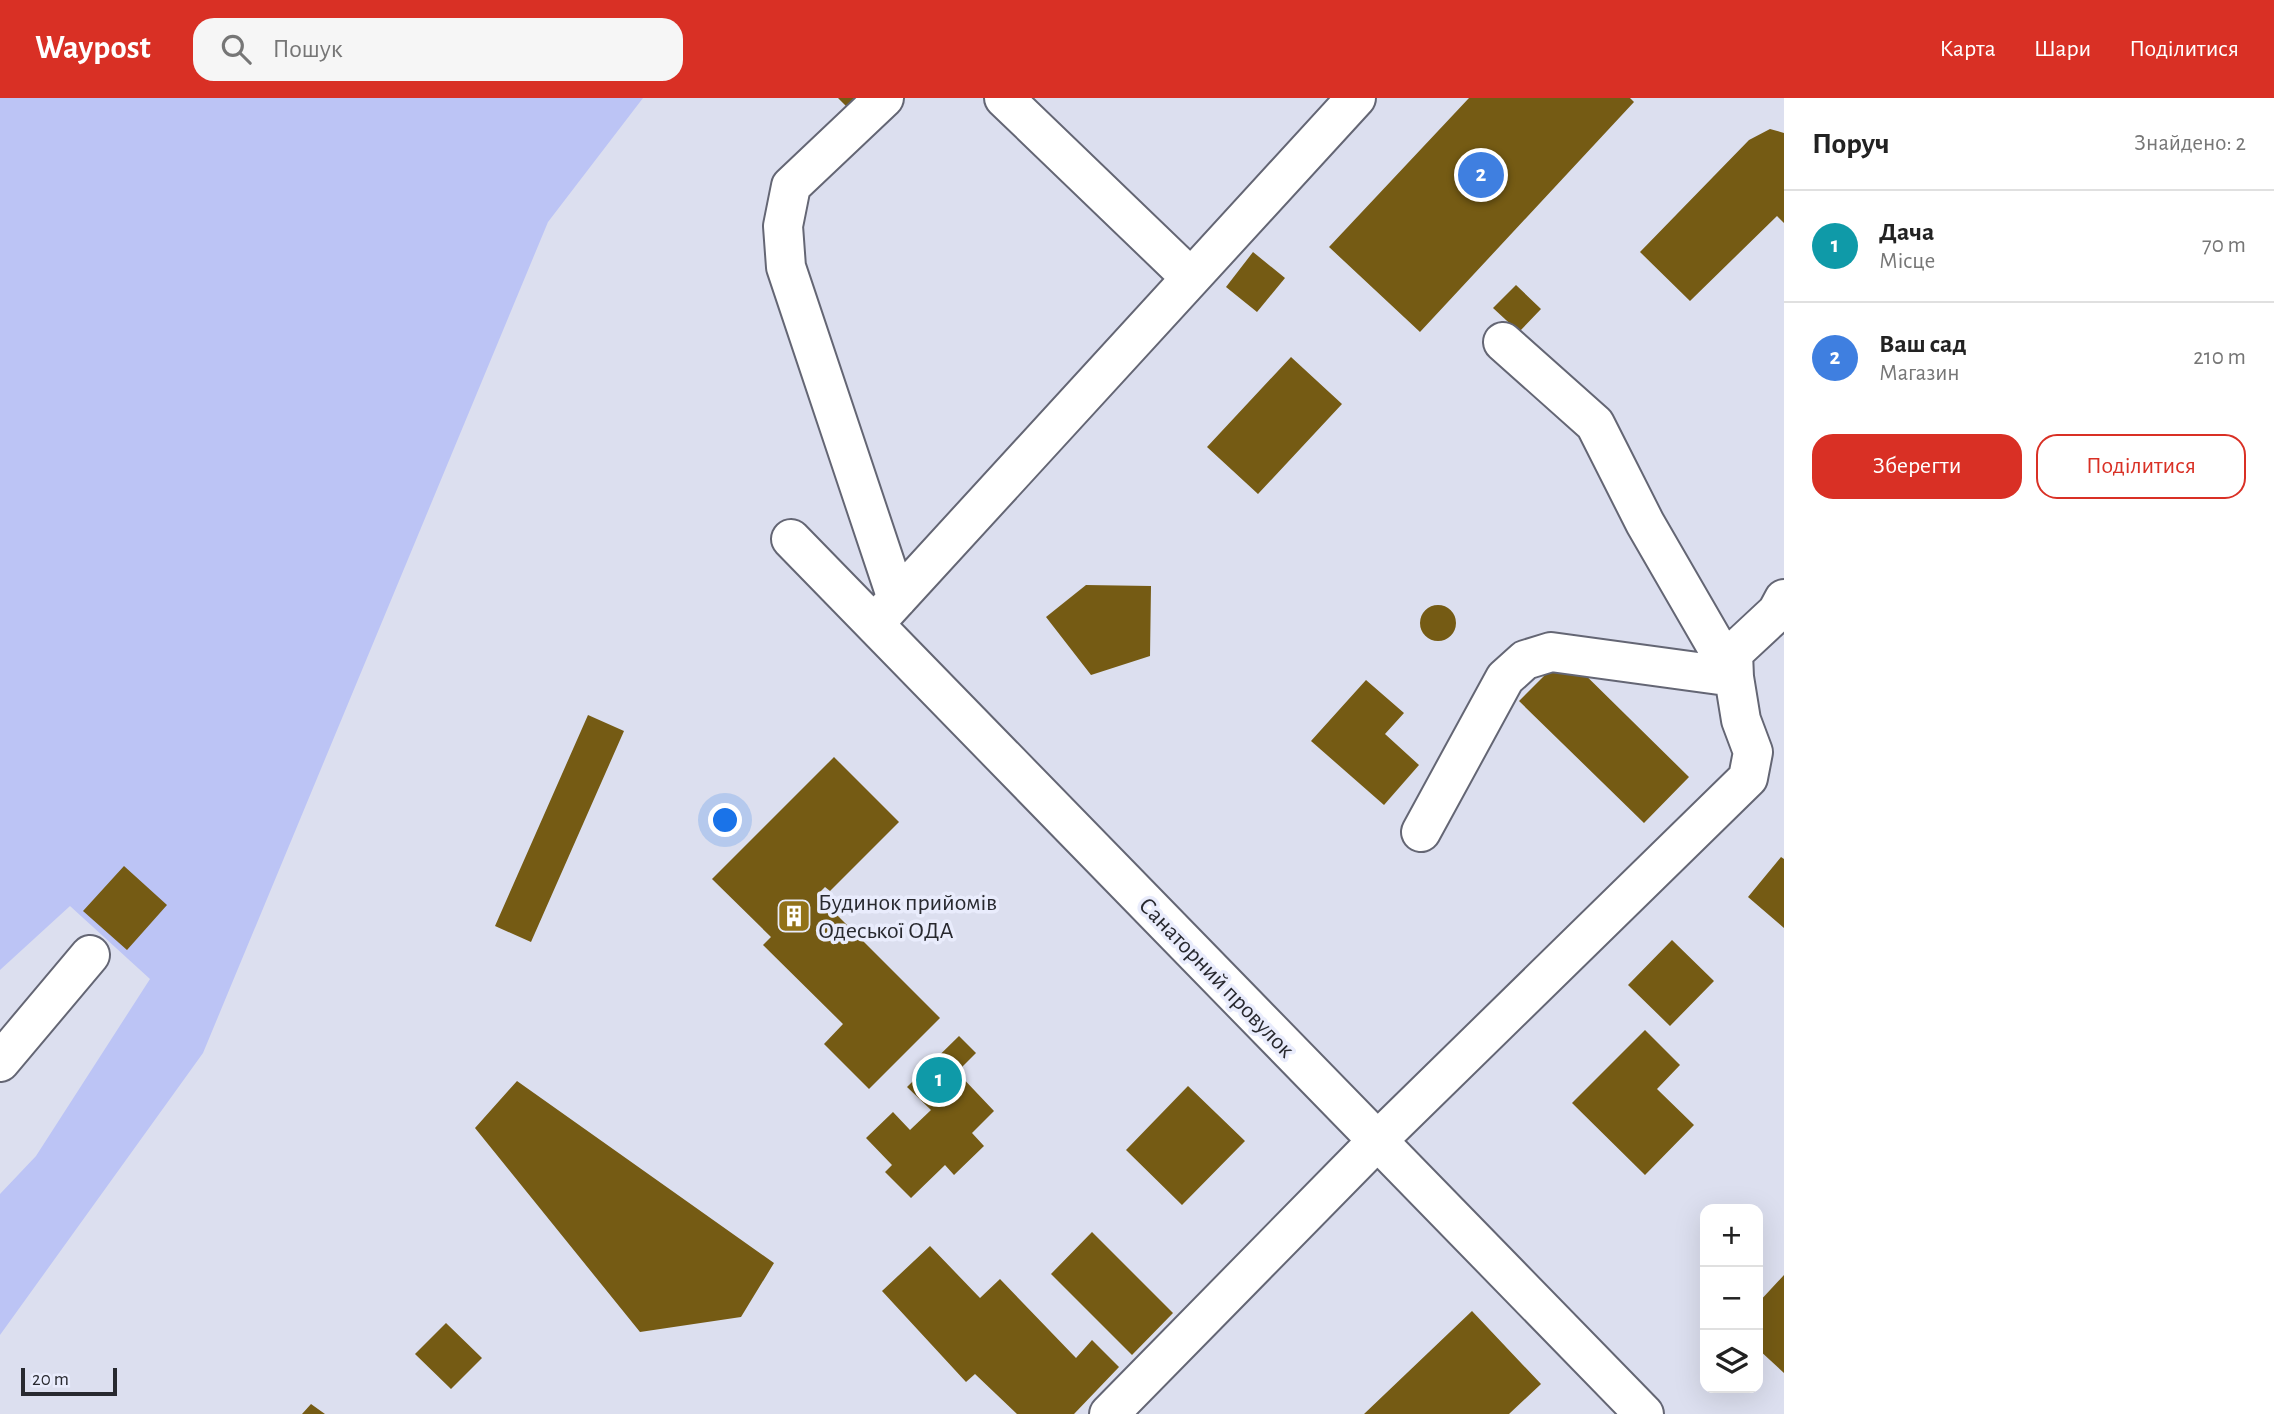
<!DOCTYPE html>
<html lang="uk">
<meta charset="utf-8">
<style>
body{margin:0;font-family:"Alegreya Sans",sans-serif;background:#f6f6f6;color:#222}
.controls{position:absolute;right:21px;bottom:21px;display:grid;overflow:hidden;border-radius:14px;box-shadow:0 7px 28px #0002}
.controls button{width:63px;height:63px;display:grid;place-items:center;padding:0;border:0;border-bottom:2px solid #e0e0e0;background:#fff;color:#222;font:35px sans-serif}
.scale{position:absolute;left:21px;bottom:18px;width:96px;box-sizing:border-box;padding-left:7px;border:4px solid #28292f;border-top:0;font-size:19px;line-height:24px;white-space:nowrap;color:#28292f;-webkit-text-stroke:5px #e9ecfc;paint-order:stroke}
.you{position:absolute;left:726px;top:723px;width:24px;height:24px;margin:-18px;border:5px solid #fff;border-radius:50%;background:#1a73e8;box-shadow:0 0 0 10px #1a73e833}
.badge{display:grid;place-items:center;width:46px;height:46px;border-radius:50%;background:#d93025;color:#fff;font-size:23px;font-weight:700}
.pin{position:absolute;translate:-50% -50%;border:4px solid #fff;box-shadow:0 2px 7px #0006}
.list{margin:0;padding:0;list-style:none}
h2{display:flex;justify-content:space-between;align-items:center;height:91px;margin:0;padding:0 28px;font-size:30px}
h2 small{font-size:23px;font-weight:400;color:#767676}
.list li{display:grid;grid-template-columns:46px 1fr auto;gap:21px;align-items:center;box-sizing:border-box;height:112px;padding:0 28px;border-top:2px solid #e0e0e0}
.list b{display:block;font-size:26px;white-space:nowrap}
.list p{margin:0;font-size:23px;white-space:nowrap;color:#767676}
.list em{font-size:23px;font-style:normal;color:#767676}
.actions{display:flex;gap:14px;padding:21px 28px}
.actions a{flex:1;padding:16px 0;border:2px solid #d93025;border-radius:21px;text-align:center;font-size:24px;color:#d93025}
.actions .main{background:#d93025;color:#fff}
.icon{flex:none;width:38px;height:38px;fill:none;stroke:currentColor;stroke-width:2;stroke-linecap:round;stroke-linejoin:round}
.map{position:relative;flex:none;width:1784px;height:1316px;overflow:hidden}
header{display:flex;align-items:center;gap:42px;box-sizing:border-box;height:98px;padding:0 35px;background:#d93025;color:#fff}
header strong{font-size:33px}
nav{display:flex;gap:38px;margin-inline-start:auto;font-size:24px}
.search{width:490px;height:63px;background:#f6f6f6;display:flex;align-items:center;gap:18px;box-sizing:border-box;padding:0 24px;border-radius:21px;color:#767676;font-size:26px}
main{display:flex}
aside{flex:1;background:#fff}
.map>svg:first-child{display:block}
.green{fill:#bcc4f5}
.building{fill:#755b14}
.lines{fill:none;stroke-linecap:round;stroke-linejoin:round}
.minor-casing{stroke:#646674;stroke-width:42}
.minor{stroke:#fff;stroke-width:38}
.labels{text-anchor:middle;stroke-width:7;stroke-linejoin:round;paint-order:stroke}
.poi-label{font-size:24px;fill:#28292f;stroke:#e9ecfc;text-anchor:start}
.street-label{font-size:24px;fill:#28292f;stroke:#e9ecfc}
</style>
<header>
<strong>Waypost</strong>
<div class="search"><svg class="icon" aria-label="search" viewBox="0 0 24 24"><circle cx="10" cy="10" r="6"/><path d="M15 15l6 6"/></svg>Пошук</div>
<nav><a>Карта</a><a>Шари</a><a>Поділитися</a></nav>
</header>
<main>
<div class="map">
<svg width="1784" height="1316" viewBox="0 0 1784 1316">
<rect width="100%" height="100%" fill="#dcdfef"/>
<path class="green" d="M 0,0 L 643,0 L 548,124 L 203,955 L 0,1237 L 0,1096 L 36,1058 L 150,881 L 70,808 L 0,872 Z"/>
<path class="building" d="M 838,0 L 868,0 L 853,15 Z
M 1469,0 L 1630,0 L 1634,4 L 1420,234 L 1329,149 Z
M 1770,31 L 1784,35 L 1784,125 L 1777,118 L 1690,203 L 1640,154 L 1749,42 Z
M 1253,154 L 1285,180 L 1257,214 L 1226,189 Z
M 1516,187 L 1541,211 L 1519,234 L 1493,210 Z
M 1291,259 L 1342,306 L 1258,396 L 1207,349 Z
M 1086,487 L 1151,488 L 1150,558 L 1091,577 L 1046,519 Z
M1420 525a18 18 0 1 1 36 0a18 18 0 1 1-36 0Z
M 1565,557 L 1689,679 L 1644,725 L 1519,603 Z
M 1366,582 L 1404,615 L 1385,636 L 1419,667 L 1384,707 L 1311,643 Z
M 588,617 L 624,633 L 531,844 L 495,828 Z
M 834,659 L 899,724 L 830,793 L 825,789 L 817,797 L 940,920 L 869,991 L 824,946 L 843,926 L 763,847 L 771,839 L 712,781 Z
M 1781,759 L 1784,761 L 1784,830 L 1748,799 Z
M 124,768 L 167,807 L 127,852 L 83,813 Z
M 1672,842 L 1714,883 L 1670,928 L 1628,887 Z
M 1645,932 L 1680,967 L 1657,991 L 1694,1027 L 1645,1077 L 1572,1005 Z
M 959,938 L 976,955 L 957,974 L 994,1013 L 972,1035 L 984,1048 L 954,1077 L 945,1067 L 911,1100 L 885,1074 L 892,1067 L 866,1040 L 893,1014 L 910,1032 L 931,1012 L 907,989 Z
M 517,983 L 774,1165 L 741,1219 L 640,1234 L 475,1030 Z
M 1188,988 L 1245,1043 L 1182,1107 L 1126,1052 Z
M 1092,1134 L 1173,1215 L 1132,1257 L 1051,1176 Z
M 930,1148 L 980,1200 L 1000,1181 L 1076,1260 L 1092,1242 L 1119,1269 L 1074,1316 L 1017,1316 L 975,1276 L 966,1284 L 882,1193 Z
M 1784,1177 L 1784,1275 L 1758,1251 L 1758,1205 Z
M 1472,1213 L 1541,1286 L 1509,1316 L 1364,1316 Z
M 446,1225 L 482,1260 L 451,1291 L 415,1256 Z
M 311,1306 L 325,1316 L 302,1316 Z"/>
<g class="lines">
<defs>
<path id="minor" d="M 884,0 L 791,88 L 783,128 L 786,169 L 897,501
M 1004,0 L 1191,180
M 1503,244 L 1595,326 L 1645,425 L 1734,579
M 791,441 L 1644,1316
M 874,526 L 1356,0
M 1421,734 L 1505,580 L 1525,562 L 1551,554 L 1734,579
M 0,964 L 90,857
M 1109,1316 L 1377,1043 L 1748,680 L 1753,654 L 1741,622 L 1734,579 L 1733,555 L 1777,514 L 1784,501"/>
</defs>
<use href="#minor" class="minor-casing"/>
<use href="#minor" class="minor"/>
</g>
<defs>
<symbol id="building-square" viewBox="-11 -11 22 22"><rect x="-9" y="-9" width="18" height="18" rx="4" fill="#927218" stroke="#e9ecfc"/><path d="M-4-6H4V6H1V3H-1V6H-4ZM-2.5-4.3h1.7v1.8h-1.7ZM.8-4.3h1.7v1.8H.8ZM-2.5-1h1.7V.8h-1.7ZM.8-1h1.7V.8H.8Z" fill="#fff"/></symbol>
</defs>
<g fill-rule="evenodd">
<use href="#building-square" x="775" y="799" width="38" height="38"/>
</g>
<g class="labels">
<g class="poi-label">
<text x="818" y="812">Будинок прийомів<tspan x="818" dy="28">Одеської ОДА</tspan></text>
</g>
<g class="street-label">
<text transform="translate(1217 879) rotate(46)" y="8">Санаторний провулок</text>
</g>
</g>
</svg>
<div class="controls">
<button>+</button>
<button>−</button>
<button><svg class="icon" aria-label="layers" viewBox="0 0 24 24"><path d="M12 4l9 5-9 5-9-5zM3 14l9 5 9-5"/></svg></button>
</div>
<div class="scale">20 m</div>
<div class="you"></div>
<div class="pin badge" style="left:939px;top:982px;background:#0f9aa8">1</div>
<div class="pin badge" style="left:1481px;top:77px;background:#3f7fe0">2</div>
</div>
<aside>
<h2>Поруч<small>Знайдено: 2</small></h2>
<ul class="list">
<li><span class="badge" style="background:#0f9aa8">1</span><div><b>Дача</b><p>Місце</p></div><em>70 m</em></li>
<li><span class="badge" style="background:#3f7fe0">2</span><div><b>Ваш сад</b><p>Магазин</p></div><em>210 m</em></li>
</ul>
<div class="actions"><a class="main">Зберегти</a><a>Поділитися</a></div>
</aside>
</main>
